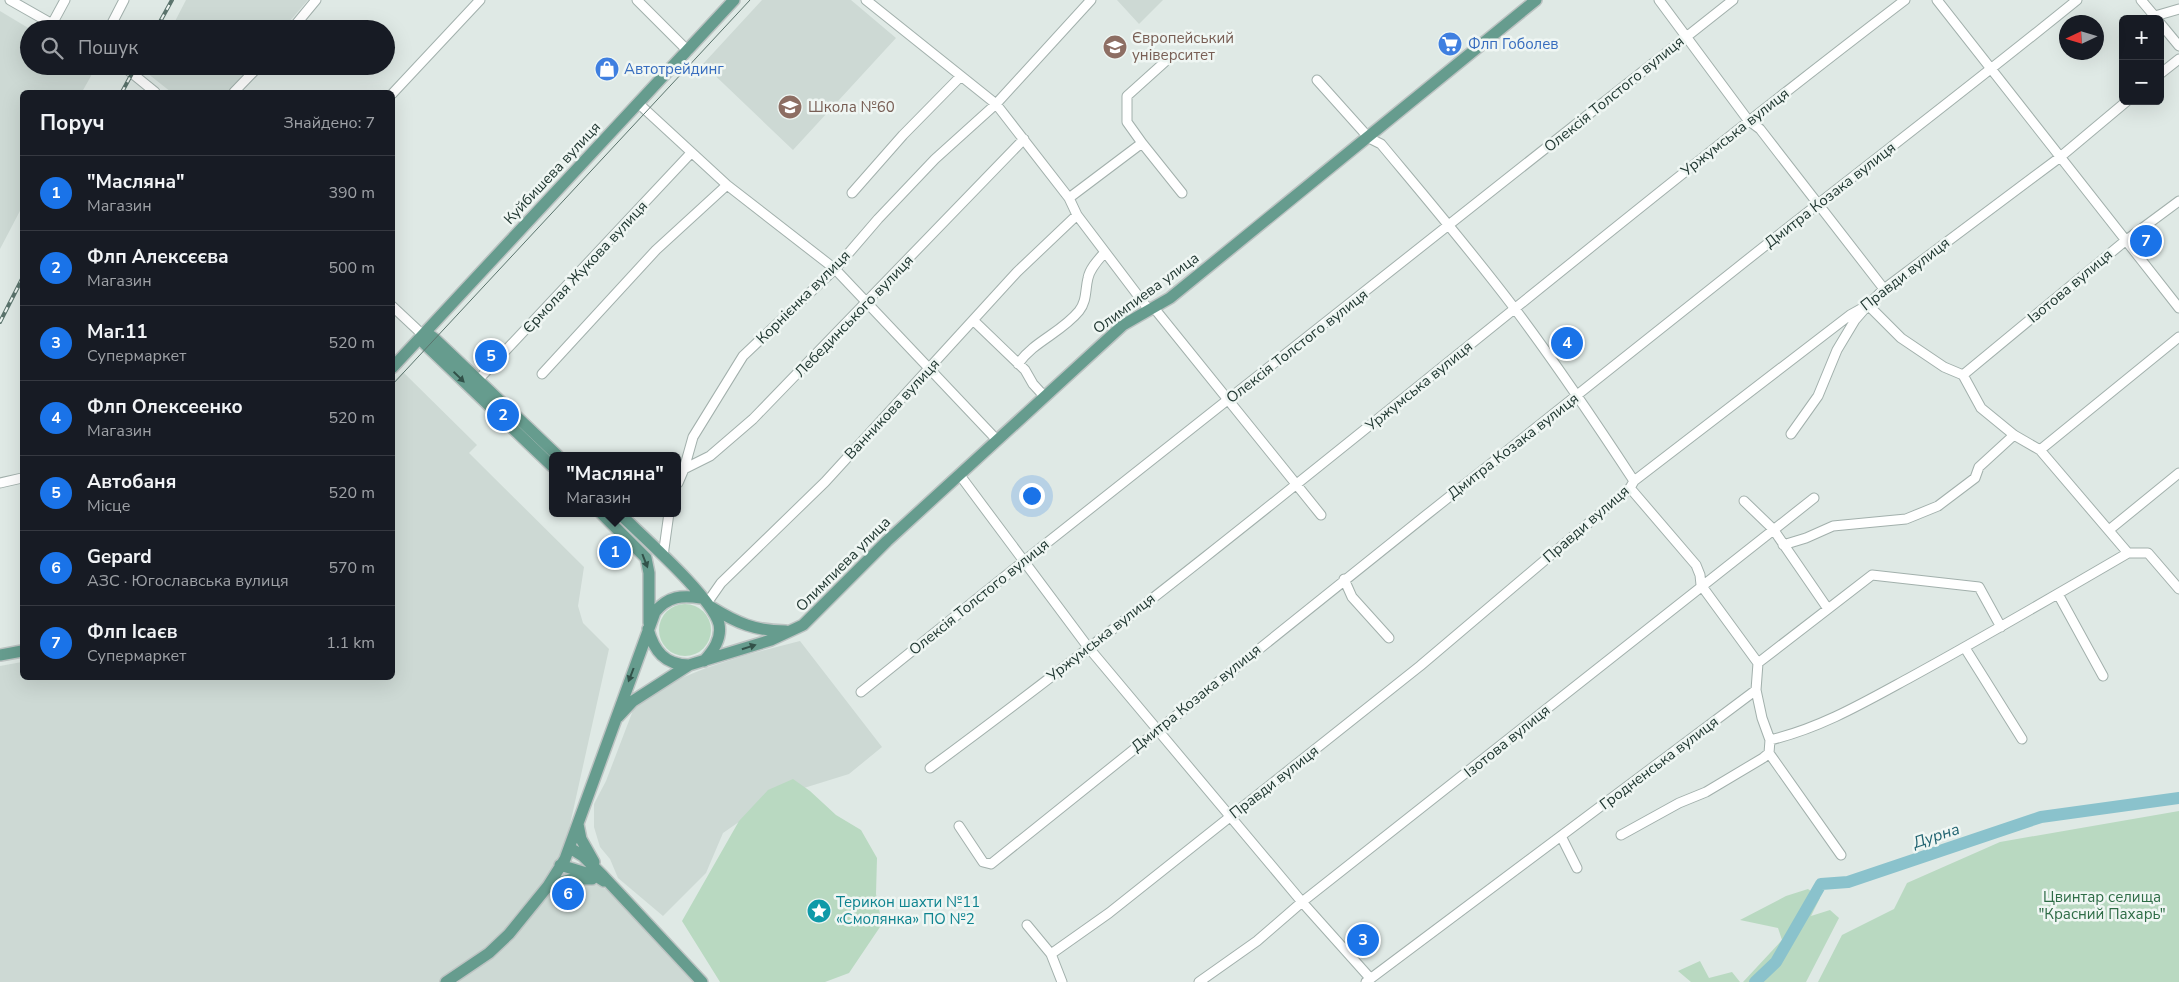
<!DOCTYPE html>
<html lang="uk">
<meta charset="utf-8">
<style>
body{margin:0;font-family:"Nunito Sans",sans-serif;background:#242831;color:#f1f3f6}
.controls{position:absolute;right:15px;top:15px;display:grid;overflow:hidden;border-radius:8px;box-shadow:0 5px 20px #0002}
.controls button{width:45px;height:45px;display:grid;place-items:center;padding:0;border:0;border-bottom:1px solid #363941;background:#171b24;color:#f1f3f6;font:25px sans-serif}
.compass{position:absolute;left:2059px;top:15px;width:45px;height:45px;border-radius:50%;background:#171b24;box-shadow:0 5px 20px #0002;rotate:266deg}
.you{position:absolute;left:1031px;top:495px;width:18px;height:18px;margin:-12px;border:4px solid #fff;border-radius:50%;background:#1a73e8;box-shadow:0 0 0 8px #1a73e833}
.badge{display:grid;place-items:center;width:32px;height:32px;border-radius:50%;background:#1a73e8;color:#fff;font-size:16px;font-weight:700}
.pin{position:absolute;translate:-50% -50%;border:2px solid #fff;box-shadow:0 1px 5px #0006}
.popup{position:absolute;left:549px;top:452px;width:132px;height:65px;box-sizing:border-box;display:grid;place-content:center;border-radius:8px;background:#171b24;filter:drop-shadow(0 1px 4px #0005);font-size:16px;white-space:nowrap;color:#9ea1a6}
.popup b{font-size:19px;color:#f1f3f6}
.popup::after{content:'';position:absolute;left:50%;top:100%;margin-left:-10px;border:10px solid transparent;border-top-color:#171b24}
.list{margin:0;padding:0;list-style:none}
h2{display:flex;justify-content:space-between;align-items:center;height:65px;margin:0;padding:0 20px;font-size:21px}
h2 small{font-size:16px;font-weight:400;color:#9ea1a6}
.list li{display:grid;grid-template-columns:32px 1fr auto;gap:15px;align-items:center;box-sizing:border-box;height:75px;padding:0 20px;border-top:1px solid #363941}
.list b{display:block;font-size:19px;white-space:nowrap}
.list p{margin:0;font-size:16px;white-space:nowrap;color:#9ea1a6}
.list em{font-size:16px;font-style:normal;color:#9ea1a6}
.icon{flex:none;width:28px;height:28px;fill:none;stroke:currentColor;stroke-width:2;stroke-linecap:round;stroke-linejoin:round}
.map{position:relative;flex:none;width:2179px;height:982px;overflow:hidden}
.search{position:absolute;background:#171b24;box-shadow:0 5px 20px #0002;left:20px;top:20px;width:375px;height:55px;display:flex;align-items:center;gap:12px;box-sizing:border-box;padding:0 18px;border-radius:28px;color:#9ea1a6;font-size:19px}
.panel{position:absolute;background:#171b24;box-shadow:0 5px 20px #0002;left:20px;top:90px;width:375px;height:590px;border-radius:8px}
.map>svg:first-child{display:block}
.built{fill:#cdd9d4}
.green{fill:#b9d9c1}
.lines{fill:none;stroke-linecap:round;stroke-linejoin:round}
.river{stroke:#8ac2cc;stroke-width:12}
.minor-casing{stroke:#a2b0ac;stroke-width:11}
.major-casing{stroke:#bcc3c2;stroke-width:14}
.minor{stroke:#fff;stroke-width:9}
.major{stroke:#669c8e;stroke-width:11}
.tram{stroke:#5b746d;stroke-width:1}
.rail-casing{stroke:#5b746d;stroke-width:4}
.rail{stroke:#eff6f3;stroke-width:2;stroke-dasharray:5.5;stroke-linecap:butt}
.oneway{fill:#325149}
.labels{text-anchor:middle;stroke-width:5;stroke-linejoin:round;paint-order:stroke}
.education-label{font-size:15px;fill:#785e54;stroke:#eff6f3;text-anchor:start}
.shop-label{font-size:15px;fill:#366cbe;stroke:#eff6f3;text-anchor:start}
.street-label{font-size:15px;fill:#213832;stroke:#eff6f3}
.park-label{font-size:15px;fill:#2e6c46;stroke:#eff6f3}
.culture-label{font-size:15px;fill:#0d838f;stroke:#eff6f3;text-anchor:start}
.water-label{font-size:16px;font-style:italic;fill:#206370;stroke:#eff6f3}
</style>
<div class="map">
<svg width="2179" height="982" viewBox="0 0 2179 982">
<rect width="100%" height="100%" fill="#dfe9e5"/>
<path class="built" d="M 186,0 L 308,0 L 283,29 L 171,29 Z
M 762,0 L 851,0 L 896,38 L 793,150 L 703,64 Z
M 1117,0 L 1163,0 L 1139,24 Z
M 0,11 L 30,29 L 29,66 L 96,67 L 82,92 L 22,92 L 22,207 L 0,249 Z
M 151,66 L 251,66 L 228,92 L 171,92 L 147,73 Z
M 403,372 L 477,445 L 469,453 L 584,567 L 578,606 L 583,623 L 609,649 L 565,847 L 542,887 L 521,914 L 487,950 L 439,982 L 0,982 L 0,666 L 22,662 L 22,678 L 392,678 L 392,383 Z
M 800,641 L 882,747 L 849,774 L 775,797 L 723,833 L 706,873 L 663,916 L 618,878 L 610,859 L 600,847 L 594,827 L 594,804 L 606,781 L 635,705 L 674,681 L 706,668 L 746,655 Z
M 589,881 L 610,891 L 693,982 L 453,982 L 557,885 Z"/>
<path class="green" d="M659 630a26 26 0 1 1 52 0a26 26 0 1 1-52 0Z
M 793,779 L 810,791 L 836,815 L 861,830 L 877,858 L 876,894 L 882,924 L 849,973 L 825,982 L 720,982 L 682,921 L 739,821 L 768,790 Z
M 2179,811 L 2179,982 L 1818,982 L 1842,935 L 1894,909 L 1907,883 L 2000,842 Z
M 1808,889 L 1820,898 L 1811,916 L 1830,910 L 1839,918 L 1806,982 L 1743,982 L 1782,940 L 1778,928 L 1740,920 L 1786,896 Z
M 1700,961 L 1709,978 L 1732,972 L 1740,982 L 1691,982 L 1678,971 Z"/>
<g class="lines">
<path class="river" d="M 1755,982 L 1776,962 L 1821,884 L 1848,882 L 2041,817 L 2179,798"/>
<defs>
<path id="minor" d="M 10,0 L 61,29
M 637,0 L 688,51
M 866,0 L 996,104 L 1069,198 L 1077,215 L 1149,310
M 1659,0 L 1748,120 L 1760,129 L 1884,289
M 1937,0 L 2179,308
M 2141,0 L 2157,19
M 2155,16 L 2179,9
M 2160,23 L 2179,46
M 52,24 L 65,0
M 109,29 L 124,0
M 292,29 L 316,0
M 123,66 L 155,92
M 2160,74 L 2179,59
M 1317,80 L 1369,138 L 1381,144 C 1426,198 1472,252 1515,309 C 1557,365 1596,423 1634,481
M 234,92 L 259,66
M 392,94 L 480,0
M 638,103 L 727,185 L 835,269 L 996,439
M 1142,143 L 1182,193
M 852,193 L 903,135 L 961,76
M 1069,198 L 1142,143 L 1127,122 L 1127,96 L 1167,60
M 392,306 L 423,335
M 1154,308 L 1321,515
M 973,320 L 1025,370 L 1033,384 L 1044,396
M 1018,364 C 1034,341 1061,333 1079,311 C 1087,301 1085,290 1088,278 C 1090,268 1099,259 1105,252
M 542,374 L 656,250 L 727,185
M 1963,375 L 2125,241 L 2179,201
M 478,380 L 691,153
M 1791,434 L 1818,396 L 1837,350 L 1855,320 L 1868,305 L 1901,338 L 1944,367 L 1963,375 L 1981,408 L 2014,435 L 2040,450 L 2128,553 L 2148,553 L 2179,589
M 2040,450 L 2179,337
M 684,469 L 693,437 L 743,356 L 835,269 L 878,219 L 935,159 L 996,104 L 1091,0
M 959,474 L 1088,647 L 1302,902 L 1370,978
M 0,483 L 22,478
M 678,483 L 684,469 L 710,456 L 753,419 L 1024,139
M 1630,488 L 1696,565 L 1700,575 L 1701,585 L 1758,663 L 1756,690 L 1762,718 L 1770,740
M 1744,501 L 1773,529 L 1828,609
M 2109,530 L 2179,473
M 1783,545 L 1806,538 L 1833,526 L 1906,519 L 1938,506 L 1975,478 L 1979,467 L 2014,435
M 663,556 L 669,513
M 1344,579 L 1352,597 L 1389,638
M 2058,594 L 2103,676
M 707,603 L 721,583 L 825,482 L 1017,272 L 1077,215
M 1965,648 L 2022,739
M 1758,663 L 1872,575 L 1979,587 L 2001,627
M 861,692 L 1024,561 L 1733,0
M 1769,753 L 1841,855
M 930,768 C 1263,522 1576,251 1905,0
M 959,826 L 983,862 L 991,864 C 1238,664 1488,466 1737,268 C 1850,178 1965,91 2077,0
M 1621,835 L 1679,803 L 1706,792 L 1763,758 L 1769,753 L 1770,740 C 1821,728 1865,702 1911,677 C 1984,637 2056,595 2128,553
M 1561,836 L 1577,868
M 1027,925 L 1051,954 L 1062,982
M 1051,954 L 1109,913 L 1420,666 L 1630,488 L 1634,481 L 1850,315 L 1868,305 L 1884,289 L 2059,158 L 2127,101
M 1199,982 L 1257,941 L 1302,902 L 1814,498
M 1366,982 L 1756,690"/>
<path id="major" d="M 423,335 L 424,343 L 428,347 L 552,466
M 423,335 L 431,336 L 435,339 L 558,456
M 392,368 L 734,0
M 601,513 L 646,558 L 649,573 L 649,623
M 619,513 C 641,535 712,597 719,624 C 722,639 713,651 704,661
M 711,607 C 737,623 755,631 786,631
M 648,629 C 654,651 665,665 689,665 L 771,640 L 803,625 L 887,541 L 1123,325 L 1170,298 L 1536,0
M 0,655 L 22,651
M 618,717 L 633,701 L 689,665
M 578,824 L 581,839 L 594,862
M 570,848 L 583,856 L 603,876 L 702,982
M 560,865 L 596,876 L 604,881
M 548,886 L 572,879 L 592,879
M 446,982 L 489,953 L 509,934 L 548,886 L 565,859 L 655,612 C 668,596 682,595 701,598"/>
</defs>
<use href="#minor" class="minor-casing"/>
<use href="#major" class="major-casing"/>
<use href="#minor" class="minor"/>
<use href="#major" class="major"/>
<path class="tram" d="M 392,385 L 750,0"/>
<defs>
<path id="rail" d="M 156,29 L 172,0
M 122,92 L 136,66
M 0,322 L 22,279"/>
</defs>
<use href="#rail" class="rail-casing"/>
<use href="#rail" class="rail"/>
</g>
<defs><path id="oneway-solid" d="M-6-.8H1V-3.2L6.5 0L1 3.2V.8H-6Z" transform="scale(1.25)"/></defs>
<g class="oneway">
<use href="#oneway-solid" transform="translate(459 377) rotate(44)"/>
<use href="#oneway-solid" transform="translate(645 561) rotate(69)"/>
<use href="#oneway-solid" transform="translate(749 647) rotate(-18)"/>
<use href="#oneway-solid" transform="translate(631 675) rotate(111)"/>
</g>
<defs>
<symbol id="supermarket-disc" viewBox="-11 -11 22 22"><circle r="9.5" fill="#3f7fe0" stroke="#eff6f3"/><path d="M-6-5.5h2.5l.6 2H6L4.5 2H-2.5L-4.4-4H-6ZM-1.5 3.2a1.3 1.3 0 1 0 .1 0ZM3 3.2a1.3 1.3 0 1 0 .1 0Z" fill="#fff"/></symbol>
<symbol id="university-disc" viewBox="-11 -11 22 22"><circle r="9.5" fill="#8d6e63" stroke="#eff6f3"/><path d="M0-5L7-2L0 1L-7-2ZM-4 1L0 2.5L4 1V4Q0 6-4 4Z" fill="#fff"/></symbol>
<symbol id="shop-disc" viewBox="-11 -11 22 22"><circle r="9.5" fill="#3f7fe0" stroke="#eff6f3"/><path d="M-5-2.5h2.3a2.7 3.5 0 0 1 5.4 0H5L5.5 6h-11ZM-1.5-2.5h3a1.5 2.3 0 0 0-3 0Z" fill="#fff"/></symbol>
<symbol id="school-disc" viewBox="-11 -11 22 22"><circle r="9.5" fill="#8d6e63" stroke="#eff6f3"/><path d="M0-5L7-2L0 1L-7-2ZM-4 1L0 2.5L4 1V4Q0 6-4 4Z" fill="#fff"/></symbol>
<symbol id="sight-disc" viewBox="-11 -11 22 22"><circle r="9.5" fill="#0f9aa8" stroke="#eff6f3"/><path d="M0-6L1.8-2.2L6-1.7L2.9 1.2L3.7 5.4L0 3.3L-3.7 5.4L-2.9 1.2L-6-1.7L-1.8-2.2Z" fill="#fff"/></symbol>
</defs>
<g fill-rule="evenodd">
<use href="#supermarket-disc" x="1436" y="30" width="28" height="28"/>
<use href="#university-disc" x="1101" y="33" width="28" height="28"/>
<use href="#shop-disc" x="593" y="55" width="28" height="28"/>
<use href="#school-disc" x="776" y="93" width="28" height="28"/>
<use href="#sight-disc" x="805" y="897" width="28" height="28"/>
</g>
<g class="labels">
<g class="education-label">
<text x="1132" y="43">Європейський<tspan x="1132" dy="17">університет</tspan></text>
<text x="808" y="112">Школа №60</text>
</g>
<g class="shop-label">
<text x="1468" y="49">Флп Гоболев</text>
<text x="624" y="74">Автотрейдинг</text>
</g>
<g class="street-label">
<text transform="translate(1614 94) rotate(-39)" y="5">Олексія Толстого вулиця</text>
<text transform="translate(1735 132) rotate(-38)" y="5">Уржумська вулиця</text>
<text transform="translate(552 173) rotate(-47)" y="5">Куйбишева вулиця</text>
<text transform="translate(1830 195) rotate(-38)" y="5">Дмитра Козака вулиця</text>
<text transform="translate(585 267) rotate(-47)" y="5">Єрмолая Жукова вулиця</text>
<text transform="translate(1905 274) rotate(-38)" y="5">Правди вулиця</text>
<text transform="translate(2070 286) rotate(-40)" y="5">Ізотова вулиця</text>
<text transform="translate(1146 293) rotate(-36)" y="5">Олимпиева улица</text>
<text transform="translate(803 297) rotate(-45)" y="5">Корнієнка вулиця</text>
<text transform="translate(854 316) rotate(-46)" y="5">Лебединського вулиця</text>
<text transform="translate(1297 346) rotate(-38)" y="5">Олексія Толстого вулиця</text>
<text transform="translate(1419 386) rotate(-39)" y="5">Уржумська вулиця</text>
<text transform="translate(892 409) rotate(-47)" y="5">Ванникова вулиця</text>
<text transform="translate(1513 446) rotate(-38)" y="5">Дмитра Козака вулиця</text>
<text transform="translate(1586 524) rotate(-41)" y="5">Правди вулиця</text>
<text transform="translate(843 564) rotate(-45)" y="5">Олимпиева улица</text>
<text transform="translate(979 597) rotate(-39)" y="5">Олексія Толстого вулиця</text>
<text transform="translate(1101 637) rotate(-38)" y="5">Уржумська вулиця</text>
<text transform="translate(1196 698) rotate(-39)" y="5">Дмитра Козака вулиця</text>
<text transform="translate(1507 741) rotate(-39)" y="5">Ізотова вулиця</text>
<text transform="translate(1659 763) rotate(-37)" y="5">Гродненська вулиця</text>
<text transform="translate(1274 782) rotate(-38)" y="5">Правди вулиця</text>
</g>
<g class="park-label">
<text x="2102" y="902">Цвинтар селища<tspan x="2102" dy="17">"Красний Пахарь"</tspan></text>
</g>
<g class="culture-label">
<text x="836" y="907">Терикон шахти №11<tspan x="836" dy="17">«Смолянка» ПО №2</tspan></text>
</g>
<g class="water-label">
<text transform="translate(1936 835) rotate(-18)" y="6">Дурна</text>
</g>
</g>
</svg>
<div class="controls">
<button>+</button>
<button>−</button>
</div>
<svg class="compass" viewBox="-18 -18 36 36"><path d="M0-13l5 13h-10z" fill="#e53935"/><path d="M0 13l5-13h-10z" fill="#9ea1a6"/></svg>
<div class="you"></div>
<div class="pin badge" style="left:615px;top:552px">1</div>
<div class="popup"><b>&quot;Масляна&quot;</b>Магазин</div>
<div class="pin badge" style="left:503px;top:415px">2</div>
<div class="pin badge" style="left:1363px;top:940px">3</div>
<div class="pin badge" style="left:1567px;top:343px">4</div>
<div class="pin badge" style="left:491px;top:356px">5</div>
<div class="pin badge" style="left:568px;top:894px">6</div>
<div class="pin badge" style="left:2146px;top:241px">7</div>
<div class="search"><svg class="icon" aria-label="search" viewBox="0 0 24 24"><circle cx="10" cy="10" r="6"/><path d="M15 15l6 6"/></svg>Пошук</div>
<section class="panel">
<h2>Поруч<small>Знайдено: 7</small></h2>
<ul class="list">
<li><span class="badge">1</span><div><b>&quot;Масляна&quot;</b><p>Магазин</p></div><em>390 m</em></li>
<li><span class="badge">2</span><div><b>Флп Алексєєва</b><p>Магазин</p></div><em>500 m</em></li>
<li><span class="badge">3</span><div><b>Маг.11</b><p>Супермаркет</p></div><em>520 m</em></li>
<li><span class="badge">4</span><div><b>Флп Олексеенко</b><p>Магазин</p></div><em>520 m</em></li>
<li><span class="badge">5</span><div><b>Автобаня</b><p>Місце</p></div><em>520 m</em></li>
<li><span class="badge">6</span><div><b>Gepard</b><p>АЗС · Югославська вулиця</p></div><em>570 m</em></li>
<li><span class="badge">7</span><div><b>Флп Ісаєв</b><p>Супермаркет</p></div><em>1.1 km</em></li>
</ul>
</section>
</div>
